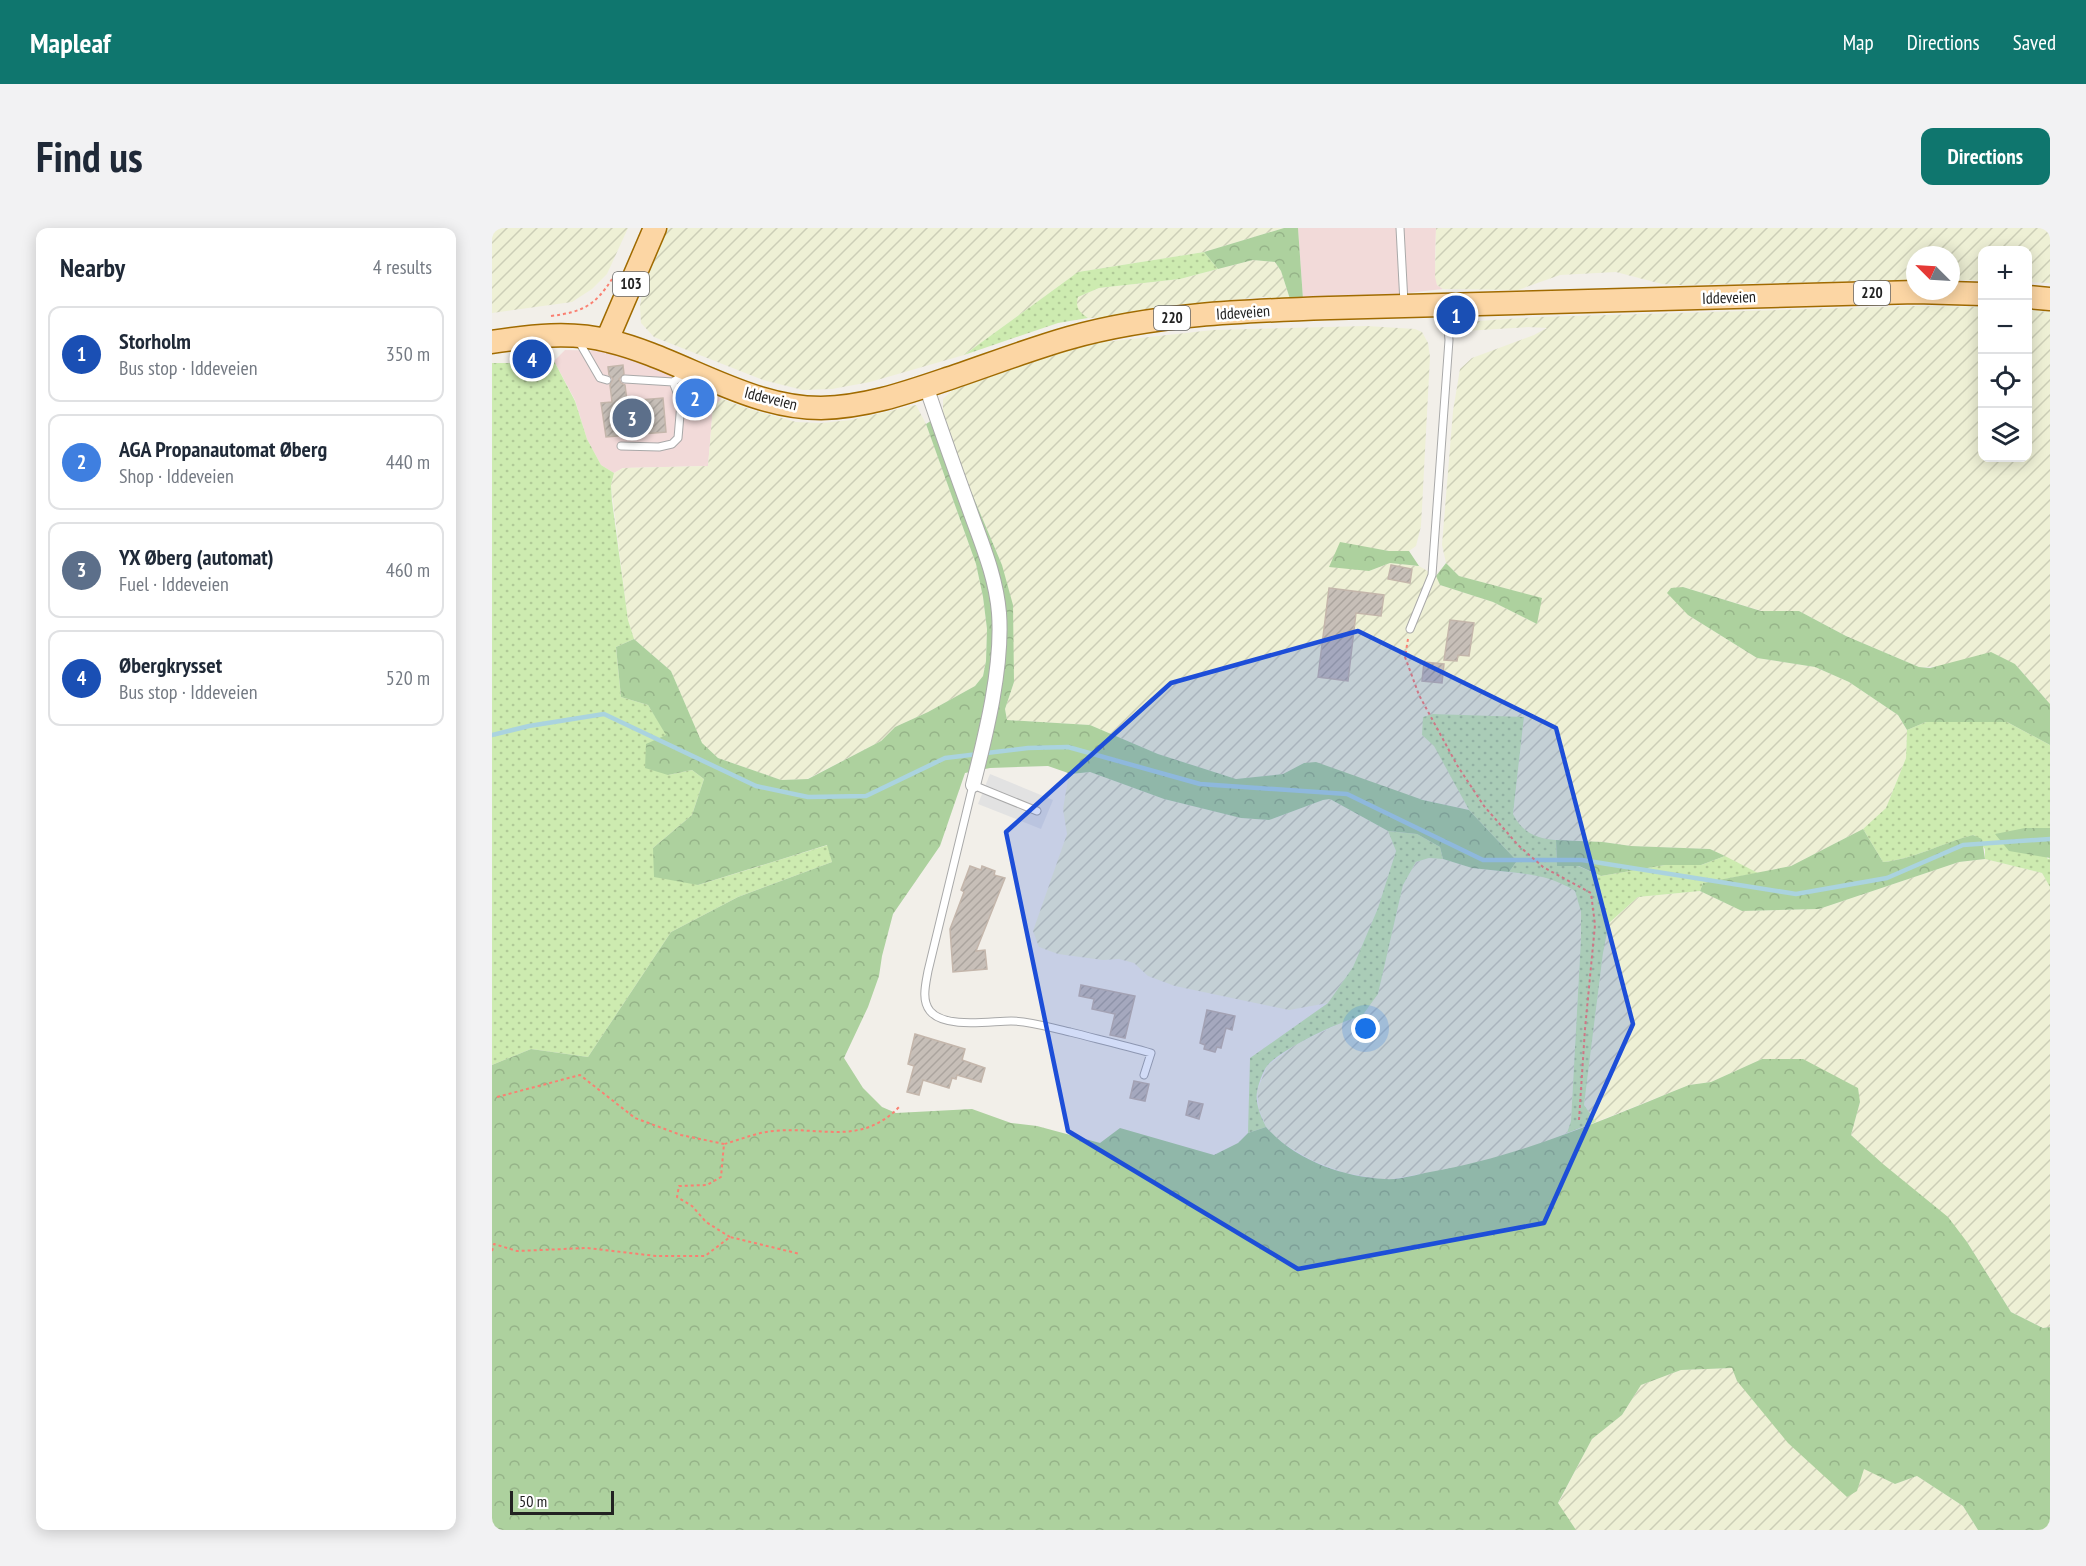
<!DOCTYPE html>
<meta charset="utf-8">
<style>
body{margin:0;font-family:"PT Sans Narrow",sans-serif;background:#f2f2f3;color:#1f2937}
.controls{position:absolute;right:18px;top:18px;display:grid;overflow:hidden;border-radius:12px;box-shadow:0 3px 15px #0003}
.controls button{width:54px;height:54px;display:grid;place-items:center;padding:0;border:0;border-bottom:2px solid #e0e1e3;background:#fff;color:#1f2937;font:30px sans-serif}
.compass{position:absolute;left:1414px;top:18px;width:54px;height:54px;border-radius:50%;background:#fff;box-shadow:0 3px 15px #0003;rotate:294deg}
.scale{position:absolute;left:18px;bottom:15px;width:104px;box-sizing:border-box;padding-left:6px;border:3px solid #222;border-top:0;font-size:16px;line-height:21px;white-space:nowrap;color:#222;-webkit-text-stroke:4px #fff;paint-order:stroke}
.you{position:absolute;left:874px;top:801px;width:21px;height:21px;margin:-15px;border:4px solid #fff;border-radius:50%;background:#1a73e8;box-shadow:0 0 0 9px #1a73e833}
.badge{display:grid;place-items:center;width:39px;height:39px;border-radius:50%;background:#0f766e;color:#fff;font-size:20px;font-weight:700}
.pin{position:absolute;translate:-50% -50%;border:3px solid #fff;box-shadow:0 2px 6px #0006}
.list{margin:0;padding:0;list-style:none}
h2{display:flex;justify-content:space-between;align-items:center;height:78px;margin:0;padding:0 24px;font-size:26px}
h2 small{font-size:20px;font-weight:400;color:#747a83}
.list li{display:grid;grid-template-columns:39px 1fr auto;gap:18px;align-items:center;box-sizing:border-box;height:96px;margin:0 12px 12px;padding:0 12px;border:2px solid #e0e1e3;border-radius:12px}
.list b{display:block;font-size:22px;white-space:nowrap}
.list p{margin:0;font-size:20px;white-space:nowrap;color:#747a83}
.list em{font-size:20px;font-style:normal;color:#747a83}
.icon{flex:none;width:33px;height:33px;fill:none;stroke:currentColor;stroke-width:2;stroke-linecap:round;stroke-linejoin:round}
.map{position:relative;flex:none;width:1558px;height:1302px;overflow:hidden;border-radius:12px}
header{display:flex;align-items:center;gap:36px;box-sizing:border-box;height:84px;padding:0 30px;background:#0f766e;color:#fff}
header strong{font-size:28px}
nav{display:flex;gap:33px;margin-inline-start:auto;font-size:21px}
.intro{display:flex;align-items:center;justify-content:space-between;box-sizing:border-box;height:144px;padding:0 36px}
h1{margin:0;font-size:42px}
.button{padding:15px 27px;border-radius:12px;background:#0f766e;color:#fff;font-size:21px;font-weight:700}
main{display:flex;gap:36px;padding:0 36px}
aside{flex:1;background:#fff;border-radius:12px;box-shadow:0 3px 15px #0003}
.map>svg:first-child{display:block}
.commercial{fill:#f2dad9}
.farmland{fill:url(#farmland-furrows)}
.grass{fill:url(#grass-dots)}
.forest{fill:url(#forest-crowns)}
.parking{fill:#e2e2e2}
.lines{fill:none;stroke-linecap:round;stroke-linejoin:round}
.stream{stroke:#aad3df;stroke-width:4.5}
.building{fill:url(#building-hatch);stroke:#c4b6ab;stroke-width:1.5}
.service-casing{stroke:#a9a9a9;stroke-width:9}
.minor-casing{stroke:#a9a9a9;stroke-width:16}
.primary-casing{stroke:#a06b00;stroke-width:25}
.path{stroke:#fa8072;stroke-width:2;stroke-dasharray:3 3;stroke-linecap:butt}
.service{stroke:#fff;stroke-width:7}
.minor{stroke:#fff;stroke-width:14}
.primary{stroke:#fcd6a4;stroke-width:22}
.marked{fill:#1d4ed8;fill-opacity:0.2;stroke:#1d4ed8;stroke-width:4.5;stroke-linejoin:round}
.labels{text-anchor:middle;stroke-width:5;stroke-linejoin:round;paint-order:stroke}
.shield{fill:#fff;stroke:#646464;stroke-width:1.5}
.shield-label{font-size:15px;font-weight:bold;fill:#222}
.street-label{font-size:16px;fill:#222;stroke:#fff}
</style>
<header>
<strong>Mapleaf</strong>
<nav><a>Map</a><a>Directions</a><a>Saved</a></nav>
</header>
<div class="intro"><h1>Find us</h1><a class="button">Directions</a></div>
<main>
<aside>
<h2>Nearby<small>4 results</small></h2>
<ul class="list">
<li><span class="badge" style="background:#1a4fb4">1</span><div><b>Storholm</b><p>Bus stop · Iddeveien</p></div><em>350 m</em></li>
<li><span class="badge" style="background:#3f7fe0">2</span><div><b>AGA Propanautomat Øberg</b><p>Shop · Iddeveien</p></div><em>440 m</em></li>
<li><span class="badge" style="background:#5c6f8a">3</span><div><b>YX Øberg (automat)</b><p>Fuel · Iddeveien</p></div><em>460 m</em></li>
<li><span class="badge" style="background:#1a4fb4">4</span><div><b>Øbergkrysset</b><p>Bus stop · Iddeveien</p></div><em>520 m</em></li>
</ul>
</aside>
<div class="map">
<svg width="1558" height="1302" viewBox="0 0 1558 1302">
<defs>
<pattern id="farmland-furrows" width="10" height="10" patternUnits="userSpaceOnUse" patternTransform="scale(1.5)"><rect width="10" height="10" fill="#eef0d5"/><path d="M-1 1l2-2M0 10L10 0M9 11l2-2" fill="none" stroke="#ccceb7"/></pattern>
<pattern id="grass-dots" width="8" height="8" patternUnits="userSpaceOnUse" patternTransform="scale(1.5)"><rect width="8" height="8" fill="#cdebb0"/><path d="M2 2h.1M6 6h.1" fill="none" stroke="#b0c997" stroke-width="1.8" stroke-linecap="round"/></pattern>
<pattern id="forest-crowns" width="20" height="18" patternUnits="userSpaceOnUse" patternTransform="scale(1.5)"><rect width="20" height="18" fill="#add19e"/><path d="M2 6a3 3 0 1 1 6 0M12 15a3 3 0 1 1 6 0" fill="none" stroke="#95b388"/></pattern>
<pattern id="building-hatch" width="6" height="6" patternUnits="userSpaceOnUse" patternTransform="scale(1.5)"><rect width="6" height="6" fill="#c7bfb8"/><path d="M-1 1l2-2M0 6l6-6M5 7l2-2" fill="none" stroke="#aba49e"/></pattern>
</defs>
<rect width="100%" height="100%" fill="#f2efe9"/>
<path class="commercial" d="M 806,0 L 944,0 L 943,31 L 945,57 L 951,61 L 881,69 L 811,71 Z
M 73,122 L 118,123 L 207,157 L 230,171 L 221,178 L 216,238 L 131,240 L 122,245 L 109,237 L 95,211 L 83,172 L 62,133 Z"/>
<path class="farmland" d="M 0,0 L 136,0 L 115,46 L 100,61 L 80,74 L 0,85 Z
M 174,0 L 792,0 L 712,24 L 586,44 L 472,127 L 378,154 L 340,161 L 311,162 L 271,152 L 162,109 L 149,95 L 148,78 L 151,61 Z
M 944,0 L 1558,0 L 1558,55 L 1536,54 L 1536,22 L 1490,22 L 1490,52 L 1459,52 L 1459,27 L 1423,27 L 1423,52 L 1187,57 L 1170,56 L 1124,44 L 1068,47 L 1026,62 L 951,61 L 945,57 L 943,49 Z
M 761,32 L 783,34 L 789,43 L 798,71 L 771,69 L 674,78 L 607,90 L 596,90 L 587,85 L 584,76 L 586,69 L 607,60 L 688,51 Z
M 1421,78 L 1490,79 L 1490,230 L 1536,230 L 1536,82 L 1558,84 L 1558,476 L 1523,436 L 1427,439 L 1354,408 L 1307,383 L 1270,383 L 1191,359 L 1196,387 L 1265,430 L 1323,439 L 1357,454 L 1406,487 L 1415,502 L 1414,530 L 1394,580 L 1371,601 L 1299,638 L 1266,645 L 1218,621 L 1139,618 L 1111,614 L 1048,611 L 1037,605 L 1027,597 L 1021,586 L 1032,490 L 941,486 L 930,507 L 942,517 L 977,582 L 932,572 L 812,535 L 791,546 L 744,551 L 666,526 L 598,497 L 515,492 L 513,481 L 522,454 L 510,337 L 478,261 L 451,185 L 451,171 L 461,162 L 565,126 L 603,115 L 721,102 L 875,98 L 923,101 L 930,104 L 936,115 L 938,129 L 929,298 L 924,318 L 917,323 L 897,323 L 848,315 L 877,343 L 898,335 L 927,338 L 944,348 L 948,357 L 1001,374 L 1045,396 L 1049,370 L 967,348 L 954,335 L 950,317 L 961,183 L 968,141 L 980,130 L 1042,107 L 1055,100 L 1036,99 L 972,103 L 971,94 L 1047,89 Z
M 230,171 L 257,181 L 304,194 L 329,195 L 359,192 L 424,177 L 434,196 L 484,336 L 491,369 L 495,401 L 494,433 L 491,448 L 483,458 L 436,484 L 403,499 L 389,513 L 315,551 L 289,552 L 226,530 L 210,516 L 179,443 L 142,411 L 136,392 L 119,257 L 122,245 L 131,240 L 216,238 L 221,178 Z
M 598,544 L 672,571 L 749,590 L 777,592 L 831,572 L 838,571 L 896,603 L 904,623 L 886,680 L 861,739 L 836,775 L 797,782 L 683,758 L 656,748 L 642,735 L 627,731 L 611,732 L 566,726 L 547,719 L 541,703 L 575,606 L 571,581 L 576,551 L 579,546 Z
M 937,630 L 951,631 L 980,640 L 1050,648 L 1065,653 L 1083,663 L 1089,684 L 1089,710 L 1079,893 L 1075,905 L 1048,916 L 975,938 L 894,952 L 853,945 L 821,933 L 792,916 L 780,906 L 774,899 L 767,881 L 765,863 L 775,838 L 803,817 L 855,792 L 870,788 L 886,766 L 911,657 L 924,634 Z
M 1493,631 L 1550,645 L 1558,659 L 1558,1099 L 1551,1100 L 1519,1084 L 1475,1014 L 1359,907 L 1368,874 L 1270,831 L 1219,854 L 1197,857 L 1104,894 L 1092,877 L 1111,725 L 1117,695 L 1146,669 L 1208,663 L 1250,683 L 1327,681 L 1467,634 Z
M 1241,1140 L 1245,1153 L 1365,1263 L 1371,1240 L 1403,1256 L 1425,1248 L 1471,1278 L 1486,1302 L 1084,1302 L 1066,1276 L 1100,1211 L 1130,1187 L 1149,1157 L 1189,1142 Z"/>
<path class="grass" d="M 712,24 L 726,41 L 688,51 L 607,60 L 586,69 C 583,80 587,84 596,90 L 566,95 L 472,127 L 586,44 Z
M 53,131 L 62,133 L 83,173 L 95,211 L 109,237 L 122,245 L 119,257 L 120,273 L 136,392 L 142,411 L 124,419 L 129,469 L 156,477 L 175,507 L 176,547 L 200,542 L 212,551 L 200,587 L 161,620 L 206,657 L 336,617 L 340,634 L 246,669 L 179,704 L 96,829 L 39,821 L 0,837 L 0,135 L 34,135 Z
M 941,486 L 1032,489 L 1021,586 C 1030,604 1044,611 1064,612 L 1065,638 L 1086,638 L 1109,648 L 1173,637 L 1209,637 L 1233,628 L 1266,645 L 1211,655 L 1208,663 L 1146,669 L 1117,695 L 1111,725 L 1092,877 L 1104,894 L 1075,905 L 1079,893 L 1089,710 L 1089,684 L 1083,663 C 1060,649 1044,647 1017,644 L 1025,633 L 977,582 L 942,518 L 930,507 L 931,489 Z
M 1434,494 L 1515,494 L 1558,517 L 1558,600 L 1533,600 L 1556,631 L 1558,630 L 1558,659 L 1550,645 L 1493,631 L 1493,621 L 1482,607 C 1453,614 1419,632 1391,634 L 1371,601 L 1394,580 L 1414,530 L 1415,502 Z
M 896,603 L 925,606 L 948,619 L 951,631 L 937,630 L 924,634 L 911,657 L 886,766 L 870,788 C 848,793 789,821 775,838 C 771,843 766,857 765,864 C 763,876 769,888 774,899 L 756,905 L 758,830 L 836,775 L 861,739 L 886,680 L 904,623 Z"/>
<path class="forest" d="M 792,0 L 806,0 L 811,71 L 798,71 L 789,43 L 783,34 L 761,32 L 726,41 L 712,24 Z
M 451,185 L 478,261 L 510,337 L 521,377 L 522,454 L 513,481 L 515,492 L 598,497 L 666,526 L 744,551 L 791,546 L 812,535 L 824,534 L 931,572 L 977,582 L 1025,633 L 1017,644 L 980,640 L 951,631 L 948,619 L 925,606 L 896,603 L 838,571 L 831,572 L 777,592 L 749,590 L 672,571 L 598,544 L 579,546 L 556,538 L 498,540 L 473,545 L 448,618 L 401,686 L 390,728 L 387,748 L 376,779 L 352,830 L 371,860 L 390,879 L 404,885 L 480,881 L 519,895 L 545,898 L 608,915 L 628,900 L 722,927 L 746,915 L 756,905 L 774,899 C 803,932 850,949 893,951 C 907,952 923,947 938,944 C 1028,929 1112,891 1197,857 L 1219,854 L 1270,831 L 1311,831 L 1366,860 L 1368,874 L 1359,907 L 1391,936 L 1456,989 L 1475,1014 L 1519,1084 L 1551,1100 L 1558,1099 L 1558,1302 L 1486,1302 L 1471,1278 L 1425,1248 L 1403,1256 L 1372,1241 L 1365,1263 L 1355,1269 L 1296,1215 L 1245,1153 L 1240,1140 L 1189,1142 L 1149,1157 L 1130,1187 L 1100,1211 L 1066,1275 L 1084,1302 L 0,1302 L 0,837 L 39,821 L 96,829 L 179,704 L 246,669 L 340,634 L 335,617 L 206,657 L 162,649 L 161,620 L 200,587 L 212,551 L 200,542 L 176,547 L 153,540 L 154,516 L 174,507 L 156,477 L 129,469 L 124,419 L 142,411 L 179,443 L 210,515 L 226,530 L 289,552 L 316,551 L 389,513 L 403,499 L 436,484 L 483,458 L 491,448 L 494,433 L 495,401 L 491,369 L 484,336 L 434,196 Z
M 848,314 L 897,323 L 917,323 L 927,338 L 898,335 L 877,343 L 837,339 Z
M 954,335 L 967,348 L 1050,370 L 1045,396 L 1001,374 L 948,357 L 944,348 Z
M 1191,359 L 1269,383 L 1307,383 L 1354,408 L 1427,439 L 1438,440 L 1499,424 L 1523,436 L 1558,476 L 1558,517 L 1515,494 L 1434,494 L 1415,502 L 1406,487 L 1357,454 L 1323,439 L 1265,430 L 1196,387 L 1175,365 L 1179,360 Z
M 1533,600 L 1558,600 L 1558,630 L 1517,623 L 1503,606 Z
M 1371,601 L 1391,634 C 1419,632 1453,614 1481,607 L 1490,611 L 1493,631 L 1467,634 L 1327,681 L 1250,683 L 1208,663 L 1211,655 L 1299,638 Z
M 1064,612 L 1111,614 L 1139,618 L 1218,621 L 1233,628 L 1209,637 L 1173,637 L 1109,648 L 1087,638 L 1065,638 Z"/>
<path class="parking" d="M 498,546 L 561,572 L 549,601 L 486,576 Z"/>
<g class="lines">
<path class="stream" d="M 0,507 L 37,498 L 112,486 L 264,558 L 316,569 L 374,568 L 453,530 L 536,520 L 576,519 L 708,556 L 855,566 L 991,632 L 1090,632 L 1304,666 L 1395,650 L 1471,617 L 1558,611"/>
</g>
<path class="building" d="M 131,137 L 132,146 L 127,151 L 129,155 L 133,157 L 135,173 L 171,170 L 174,204 L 114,209 L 109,175 L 120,174 L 118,157 L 121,151 L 117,147 L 116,139 Z
M 899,337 L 920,341 L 918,355 L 896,351 Z
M 837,360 L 892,367 L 889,388 L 864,385 L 856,453 L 826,449 Z
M 958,392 L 982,395 L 977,428 L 966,427 L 965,433 L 952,432 Z
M 932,434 L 952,436 L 950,455 L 930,453 Z
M 478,638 L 489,642 L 490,638 L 503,643 L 502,647 L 513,650 L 484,723 L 493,722 L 495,741 L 461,744 L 458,701 L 472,664 L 469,662 Z
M 589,757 L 643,768 L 633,810 L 618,807 L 623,786 L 600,781 L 602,771 L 587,768 Z
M 715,782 L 743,788 L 740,802 L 734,800 L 729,820 L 725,819 L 723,824 L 712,821 L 713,817 L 708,815 Z
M 423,806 L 473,821 L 470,832 L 493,840 L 489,854 L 465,847 L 464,851 L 460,850 L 457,860 L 431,852 L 427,867 L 415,864 L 422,838 L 416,836 Z
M 642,853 L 657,856 L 653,873 L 638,870 Z
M 697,873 L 711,876 L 707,891 L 694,887 Z"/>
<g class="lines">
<defs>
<path id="service" d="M 908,0 L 912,75
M 86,112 L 108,150 L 115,152
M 133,151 L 181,154 L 194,145
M 129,218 L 167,219 L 180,216 L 186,210 L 189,175 L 181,154
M 918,401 L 940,347 L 957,112 L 954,79
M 545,583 L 481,557 L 436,743 C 434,755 429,772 438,783 C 453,801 498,793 519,793 C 539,793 559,800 578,804 C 605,811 632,817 659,825 L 652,847"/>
<path id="minor" d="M 434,158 C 448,199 462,239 477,280 C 489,314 504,348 507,385 C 511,438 494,506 481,557"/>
<path id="primary" d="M 1536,69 L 1558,71
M 115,112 L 163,0
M 0,114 C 39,108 79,103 117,113 C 188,130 254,180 329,180 C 372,179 411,166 452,152 C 494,138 535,122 577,110 C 662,86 751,83 838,80 L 1424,64 L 1490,66"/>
</defs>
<use href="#service" class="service-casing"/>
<use href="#minor" class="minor-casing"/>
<use href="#primary" class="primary-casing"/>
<path class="path" d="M 59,88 C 90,84 103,78 120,51
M 916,411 L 913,429 L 927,467 L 965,537 L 992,578 L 1026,617 L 1051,639 L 1099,665 L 1103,697 L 1093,801 L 1087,892
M 5,869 L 88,847 L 143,890 L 189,907 L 232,916
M 238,1009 L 214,994 L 200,978 L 185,969 L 187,958 L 215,957 L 229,949 L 232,916 C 248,912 265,904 282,903 C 330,898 370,919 409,877
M 0,1023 L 2,1016 L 25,1023 L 95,1020 L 164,1028 L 213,1028 L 238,1009 L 308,1026"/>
<use href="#service" class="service"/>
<use href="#minor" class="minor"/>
<use href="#primary" class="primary"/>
</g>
<path class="marked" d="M 866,403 L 1064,500 L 1141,796 L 1052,995 L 806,1041 L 576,903 L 514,604 L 679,455 Z"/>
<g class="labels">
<g class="shield">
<rect x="121" y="44" width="36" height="24" rx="4.5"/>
<rect x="1362" y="53" width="36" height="24" rx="4.5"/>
<rect x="662" y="78" width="36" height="24" rx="4.5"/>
</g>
<g class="shield-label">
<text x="139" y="61">103</text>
<text x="1380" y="70">220</text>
<text x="680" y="95">220</text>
</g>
<g class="street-label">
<text transform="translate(1237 69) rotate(-2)" y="6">Iddeveien</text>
<text transform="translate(751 84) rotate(-4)" y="6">Iddeveien</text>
<text transform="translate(279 170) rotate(14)" y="6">Iddeveien</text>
</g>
</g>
</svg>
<div class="controls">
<button>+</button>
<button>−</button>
<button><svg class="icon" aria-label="locate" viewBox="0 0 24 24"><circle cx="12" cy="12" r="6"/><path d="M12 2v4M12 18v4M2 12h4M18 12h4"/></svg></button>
<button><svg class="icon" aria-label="layers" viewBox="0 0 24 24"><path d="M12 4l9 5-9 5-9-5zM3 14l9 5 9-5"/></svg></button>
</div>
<svg class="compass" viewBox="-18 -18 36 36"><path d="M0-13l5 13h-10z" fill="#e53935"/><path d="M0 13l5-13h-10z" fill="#747a83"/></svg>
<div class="scale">50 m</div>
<div class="you"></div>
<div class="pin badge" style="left:964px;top:87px;background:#1a4fb4">1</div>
<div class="pin badge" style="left:203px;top:170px;background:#3f7fe0">2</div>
<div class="pin badge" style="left:140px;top:190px;background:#5c6f8a">3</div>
<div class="pin badge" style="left:40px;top:131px;background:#1a4fb4">4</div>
</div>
</main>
